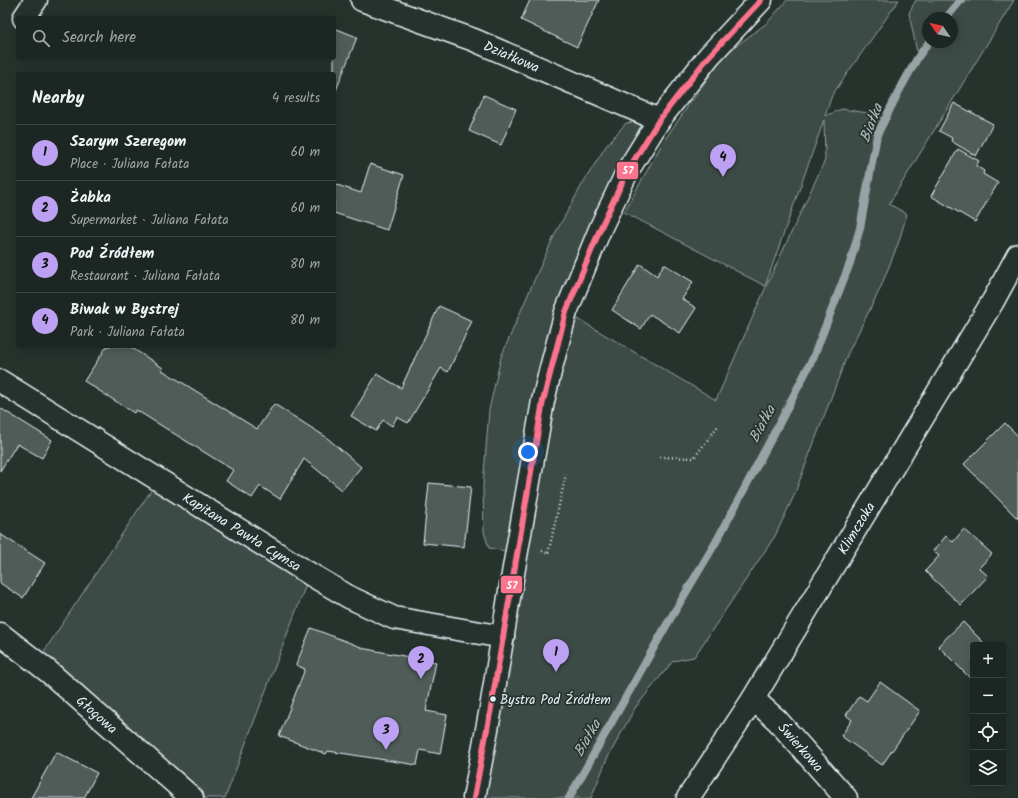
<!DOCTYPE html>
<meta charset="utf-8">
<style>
body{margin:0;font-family:Kalam,sans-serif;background:#252e2a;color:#f1f3f6}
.controls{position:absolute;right:12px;bottom:12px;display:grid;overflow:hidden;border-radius:4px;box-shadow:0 2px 10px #0003}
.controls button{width:36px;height:36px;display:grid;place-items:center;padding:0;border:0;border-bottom:1px solid #3a4340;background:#1c2622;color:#f1f3f6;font:20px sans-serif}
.compass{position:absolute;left:922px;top:12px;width:36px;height:36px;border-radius:50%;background:#1c2622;box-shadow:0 2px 10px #0003;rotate:304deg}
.you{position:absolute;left:528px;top:452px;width:14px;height:14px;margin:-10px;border:3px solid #fff;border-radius:50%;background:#1a73e8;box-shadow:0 0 0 6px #1a73e833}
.badge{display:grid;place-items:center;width:26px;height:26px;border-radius:50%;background:#bca0f2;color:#111;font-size:13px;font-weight:700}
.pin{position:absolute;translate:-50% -33px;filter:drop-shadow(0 1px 2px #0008)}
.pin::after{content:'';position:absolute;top:21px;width:14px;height:12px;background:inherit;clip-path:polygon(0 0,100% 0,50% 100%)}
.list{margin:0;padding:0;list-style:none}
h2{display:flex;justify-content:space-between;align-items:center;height:52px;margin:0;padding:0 16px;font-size:17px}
h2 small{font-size:13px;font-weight:400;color:#a0a5a5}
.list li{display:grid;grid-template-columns:26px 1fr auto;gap:12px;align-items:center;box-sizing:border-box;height:56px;padding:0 16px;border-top:1px solid #3a4340}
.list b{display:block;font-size:15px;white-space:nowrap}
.list p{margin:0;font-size:13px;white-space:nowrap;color:#a0a5a5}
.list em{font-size:13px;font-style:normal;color:#a0a5a5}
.icon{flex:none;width:22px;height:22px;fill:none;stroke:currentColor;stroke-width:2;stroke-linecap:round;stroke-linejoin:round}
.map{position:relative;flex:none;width:1018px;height:798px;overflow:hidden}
.search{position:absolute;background:#1c2622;box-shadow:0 2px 10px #0003;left:16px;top:16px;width:320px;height:44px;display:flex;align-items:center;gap:10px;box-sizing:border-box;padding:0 14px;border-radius:4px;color:#a0a5a5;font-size:15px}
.panel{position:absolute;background:#1c2622;box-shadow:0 2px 10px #0003;left:16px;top:72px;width:320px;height:276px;border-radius:4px}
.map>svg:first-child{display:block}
.green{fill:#3e4b47;stroke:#939ea0;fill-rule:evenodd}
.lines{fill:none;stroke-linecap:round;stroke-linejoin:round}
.stream{stroke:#98a3a5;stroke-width:8}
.building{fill:#505c59;stroke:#e8f1f8}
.minor-casing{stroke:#e8f1f8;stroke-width:25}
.path{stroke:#e8f1f8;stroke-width:2.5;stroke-dasharray:1 3;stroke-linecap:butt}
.minor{stroke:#26332d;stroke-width:22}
.bus-1-casing{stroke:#26332d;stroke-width:9}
.bus-1{stroke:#fc738d;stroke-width:6}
.bus-dot{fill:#e8f1f8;stroke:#26332d;stroke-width:1.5}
.labels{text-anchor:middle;stroke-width:3.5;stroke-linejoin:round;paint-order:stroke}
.bus-label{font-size:13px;fill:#e8f1f8;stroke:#26332d;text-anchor:start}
.street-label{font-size:14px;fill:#e8f1f8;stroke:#26332d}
.water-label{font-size:15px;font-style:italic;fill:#b3bdc0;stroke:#26332d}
.line-badge{stroke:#26332d;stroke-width:1.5}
.badge-label{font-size:11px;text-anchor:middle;font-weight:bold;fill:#fff}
</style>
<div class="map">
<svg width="1018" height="798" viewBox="0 0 1018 798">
<rect width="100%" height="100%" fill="#26332d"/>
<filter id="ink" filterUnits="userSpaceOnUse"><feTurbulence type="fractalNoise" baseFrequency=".025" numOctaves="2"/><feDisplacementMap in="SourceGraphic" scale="8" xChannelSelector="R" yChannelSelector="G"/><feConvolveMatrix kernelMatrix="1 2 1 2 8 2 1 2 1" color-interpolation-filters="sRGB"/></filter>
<g filter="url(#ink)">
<path class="green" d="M 787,0 L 899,0 L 832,95 L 825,116 L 842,109 L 868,113 L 885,119 L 918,57 L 909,13 L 916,0 L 1014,0 L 889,204 L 907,214 L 898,244 L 880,289 L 848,353 L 793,498 L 775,536 L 694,657 L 673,661 L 635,708 L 607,759 L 591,798 L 473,798 L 516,553 L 489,548 L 484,532 L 483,486 L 489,410 L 501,357 L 536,276 L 556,232 L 583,183 L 606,146 L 626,123 L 659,120 L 566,312 L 716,400 L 765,289 L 825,160 L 824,120 L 765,286 L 624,212 L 663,142 L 724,55 L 767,23 ZM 928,18 L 952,18 L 952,42 L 928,42 Z
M 158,480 L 310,574 L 225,798 L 192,798 L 37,662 Z"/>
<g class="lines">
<path class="stream" d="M 946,18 L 961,0
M 569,798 L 666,626 L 716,542 L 780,422 L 813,358 L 850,263 L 860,228 L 877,135 L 899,91 L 918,57 L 929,42"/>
</g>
<path class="building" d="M 530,0 L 599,0 L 577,47 L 521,20 Z
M 334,28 L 357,37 L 335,93 L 334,93 Z
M 484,95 L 516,109 L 501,145 L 469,131 Z
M 954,103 L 993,124 L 976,156 L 951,141 L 952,138 L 939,131 Z
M 958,149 L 979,161 L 976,166 L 984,171 L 983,174 L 998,183 L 975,222 L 931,196 Z
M 370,164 L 404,175 L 387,230 L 334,213 L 334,184 L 361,193 Z
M 640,264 L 657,276 L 664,264 L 693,282 L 682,299 L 696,308 L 680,333 L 650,314 L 641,329 L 612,310 Z
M 439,306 L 472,321 L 448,372 L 441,368 L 408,423 L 397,417 L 392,426 L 383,420 L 376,431 L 351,416 L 377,374 L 401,388 Z
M 107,346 L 129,346 L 163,368 L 162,370 L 257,429 L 274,404 L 326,437 L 361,467 L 342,490 L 304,459 L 280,499 L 260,486 L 252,498 L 226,481 L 233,470 L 136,410 L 134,413 L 84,381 Z
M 0,408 L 52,440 L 42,458 L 17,444 L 0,471 Z
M 1005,423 L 1018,436 L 1018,519 L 964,464 Z
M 429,483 L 471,487 L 464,547 L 423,543 Z
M 964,529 L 992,554 L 979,568 L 988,576 L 961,605 L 925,571 L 939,556 L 933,551 L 946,536 L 953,542 Z
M 0,534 L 45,563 L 23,598 L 0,583 Z
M 963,622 L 986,645 L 973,645 L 973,681 L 938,646 Z
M 311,628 L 366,649 L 436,662 L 426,711 L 447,715 L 440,754 L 420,750 L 417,765 L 328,751 L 326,754 L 279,736 L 305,669 L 296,665 Z
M 880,682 L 920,711 L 882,765 L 841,736 L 852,720 L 846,715 L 859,696 L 867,701 Z
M 56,752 L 97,773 L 84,798 L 31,798 Z"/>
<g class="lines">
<defs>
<g id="minor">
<path id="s1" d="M 362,0 L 474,40 L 659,120"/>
<path d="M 24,18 L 36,0"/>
<path id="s2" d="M 0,381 L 310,574 L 349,597 L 394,618 L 503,637"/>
<path id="s3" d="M 0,634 L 49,672 L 192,798"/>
<path id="s4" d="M 753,699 L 777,720 L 846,798"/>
<path d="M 474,798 L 491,708 L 510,591 L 543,401 L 551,368 L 566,312 L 601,227 L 628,170 L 659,120 L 709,56 L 761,0"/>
<path id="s5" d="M 688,798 L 753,699 L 993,301 L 1018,255"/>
</g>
</defs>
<use href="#minor" class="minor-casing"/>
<path class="path" d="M 660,457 L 694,458 L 718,426
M 542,551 L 548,554 L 566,474"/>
<use href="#minor" class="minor"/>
<defs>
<path id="bus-1" d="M 474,798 L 491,708 L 543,401 L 566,312 L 601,227 L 628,170 L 659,120 L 709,56 L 761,0"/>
</defs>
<use href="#bus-1" class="bus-1-casing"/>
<use href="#bus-1" class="bus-1"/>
</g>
</g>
<circle class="bus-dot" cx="493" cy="699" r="3.5"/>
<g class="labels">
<g class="bus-label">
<text x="500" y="704">Bystra Pod Źródłem</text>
</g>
<g class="street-label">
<text dy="5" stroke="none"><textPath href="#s1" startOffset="160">Działkowa</textPath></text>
<text dy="5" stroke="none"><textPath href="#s5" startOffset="318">Klimczoka</textPath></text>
<text dy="5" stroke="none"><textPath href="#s2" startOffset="285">Kapitana Pawła Cymsa</textPath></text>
<text dy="5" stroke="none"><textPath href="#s3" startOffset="126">Głogowa</textPath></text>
<text dy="5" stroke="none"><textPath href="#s4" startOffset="68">Świerkowa</textPath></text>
</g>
<g class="water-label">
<text transform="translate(871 123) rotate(-69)" y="5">Białka</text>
<text transform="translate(762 424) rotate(-62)" y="5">Białka</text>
<text transform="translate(587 738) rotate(-60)" y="5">Białka</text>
</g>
</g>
<g class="line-badge">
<rect x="616" y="161" width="23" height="19" rx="4" fill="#fc738d"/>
<rect x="500" y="575" width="23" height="19" rx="4" fill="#fc738d"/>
</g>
<g class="badge-label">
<text x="628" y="174">57</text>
<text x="512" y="589">57</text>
</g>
</svg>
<div class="controls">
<button>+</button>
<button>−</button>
<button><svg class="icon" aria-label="locate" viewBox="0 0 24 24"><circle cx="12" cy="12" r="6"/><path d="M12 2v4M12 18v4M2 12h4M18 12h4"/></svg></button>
<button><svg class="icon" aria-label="layers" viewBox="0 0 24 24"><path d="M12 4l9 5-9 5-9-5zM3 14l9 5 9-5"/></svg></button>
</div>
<svg class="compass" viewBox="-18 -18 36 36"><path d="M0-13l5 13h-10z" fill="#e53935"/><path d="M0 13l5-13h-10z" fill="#a0a5a5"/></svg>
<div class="you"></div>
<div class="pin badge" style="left:556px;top:672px">1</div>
<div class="pin badge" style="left:421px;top:679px">2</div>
<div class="pin badge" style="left:386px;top:750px">3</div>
<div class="pin badge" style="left:723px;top:177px">4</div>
<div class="search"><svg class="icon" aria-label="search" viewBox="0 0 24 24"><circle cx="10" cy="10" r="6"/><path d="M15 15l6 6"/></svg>Search here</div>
<section class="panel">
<h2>Nearby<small>4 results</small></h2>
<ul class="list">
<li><span class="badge">1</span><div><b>Szarym Szeregom</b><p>Place · Juliana Fałata</p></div><em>60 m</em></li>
<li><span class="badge">2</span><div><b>Żabka</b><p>Supermarket · Juliana Fałata</p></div><em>60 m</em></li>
<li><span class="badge">3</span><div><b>Pod Źródłem</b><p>Restaurant · Juliana Fałata</p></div><em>80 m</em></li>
<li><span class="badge">4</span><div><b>Biwak w Bystrej</b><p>Park · Juliana Fałata</p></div><em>80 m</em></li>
</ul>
</section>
</div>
